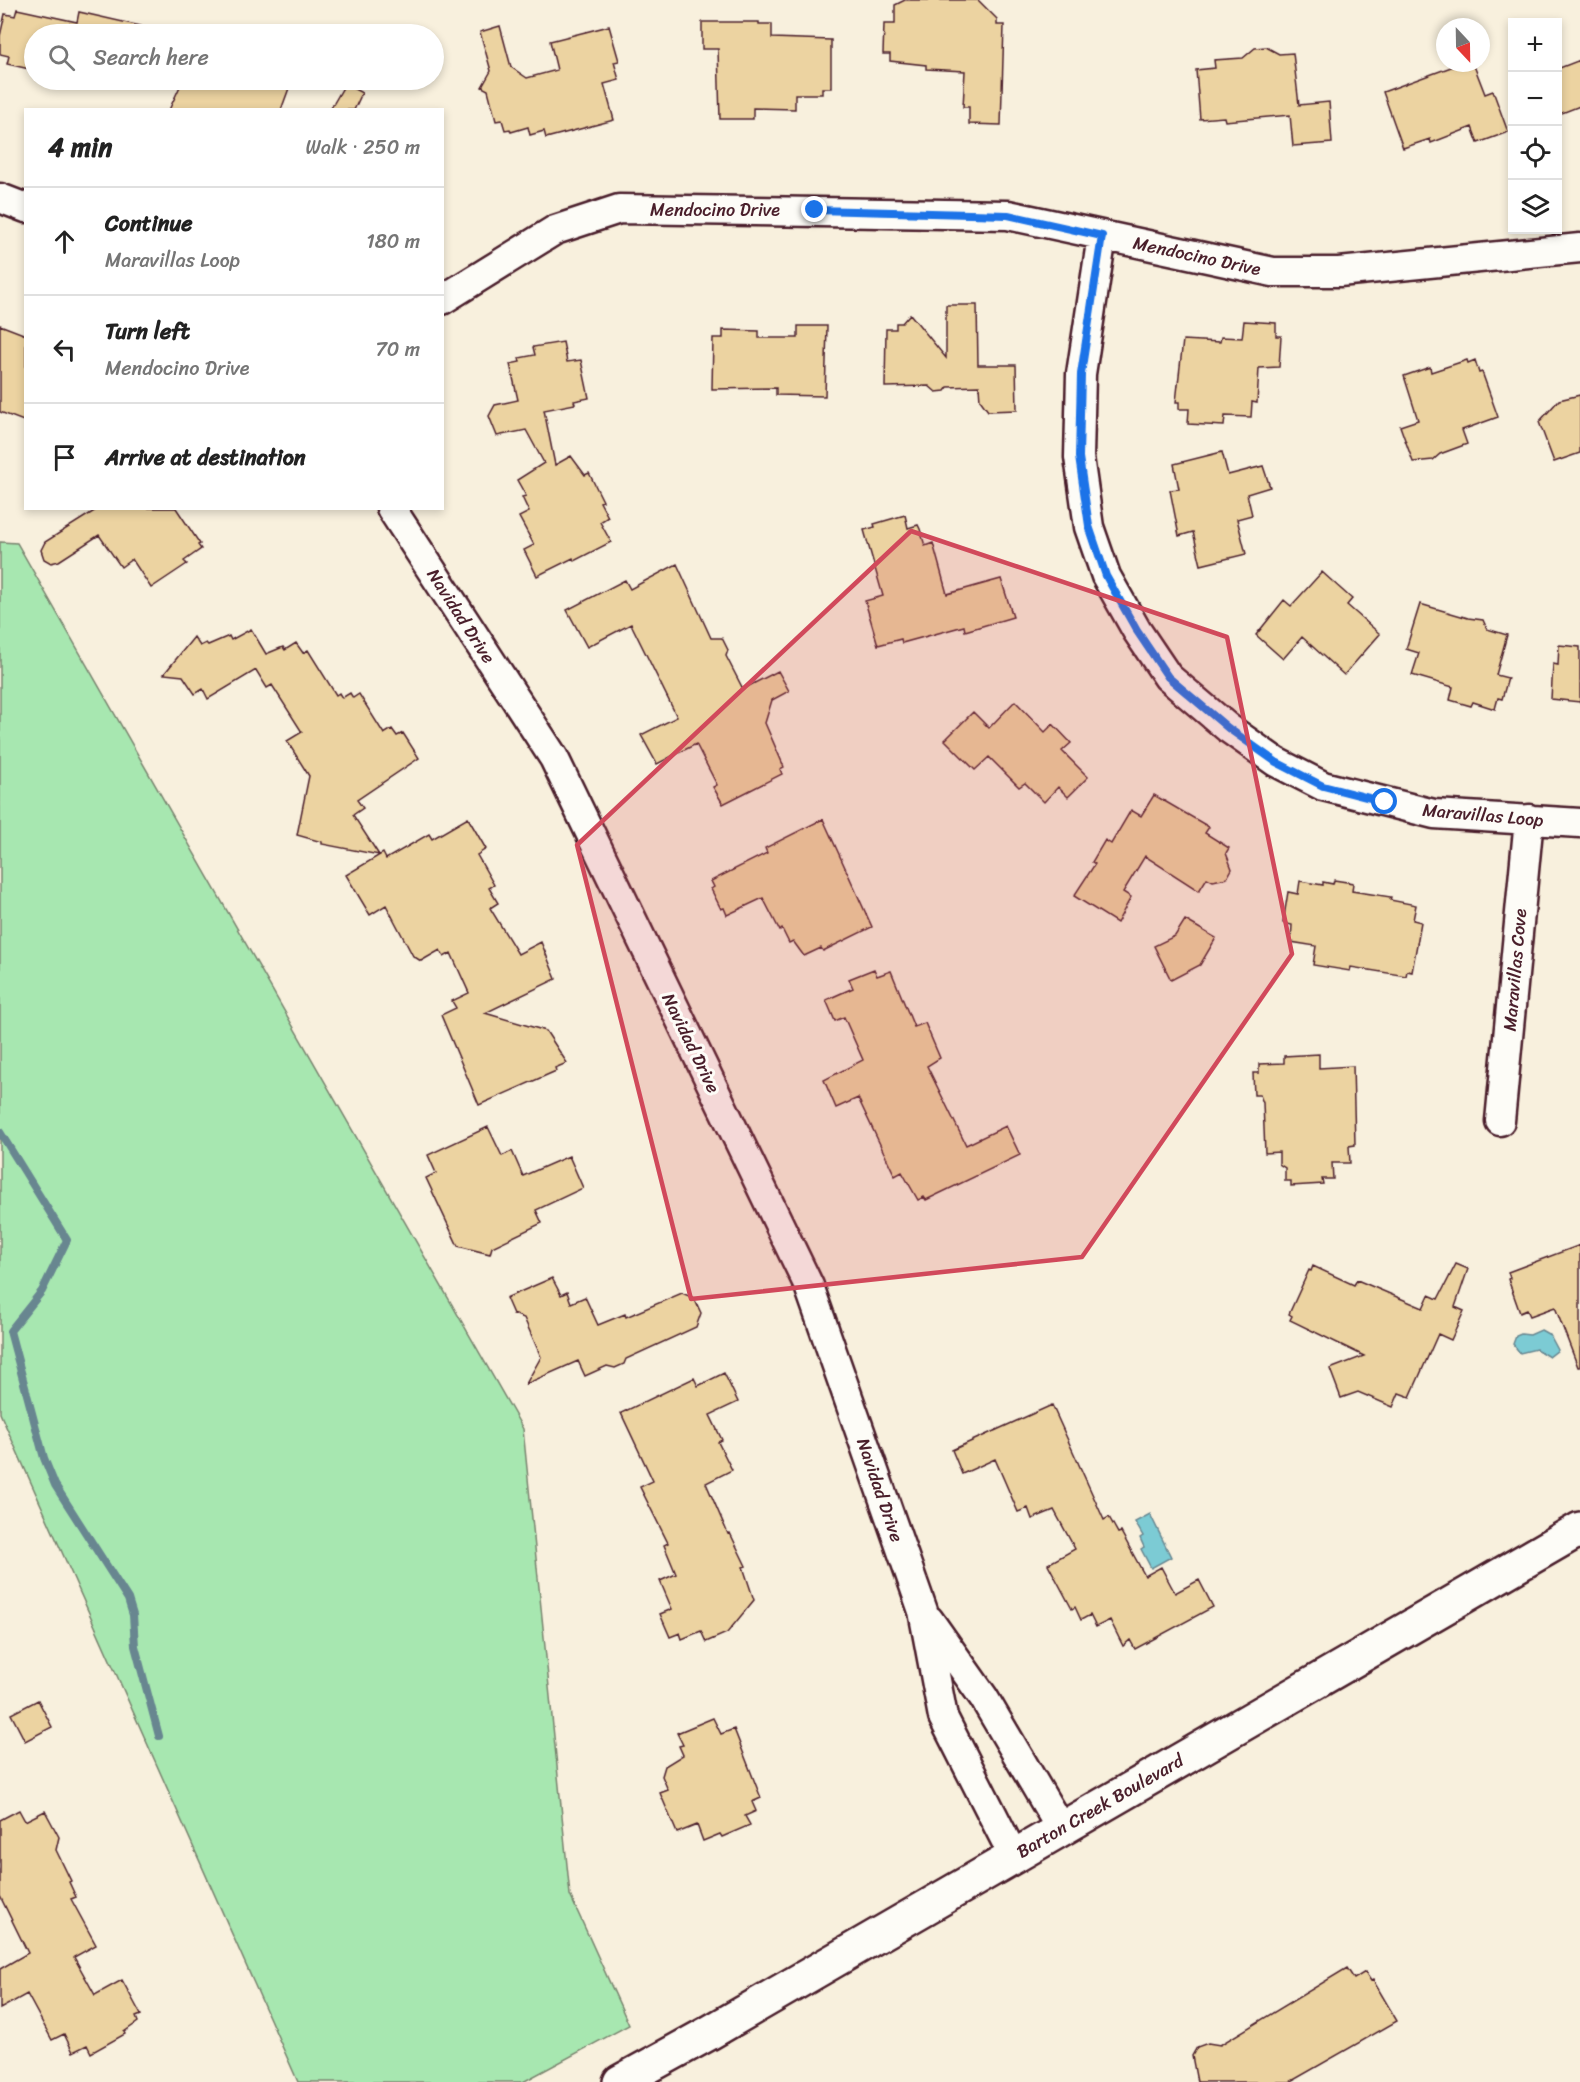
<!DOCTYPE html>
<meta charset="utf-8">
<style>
body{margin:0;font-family:Sriracha,sans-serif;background:#f6f6f6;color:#222}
.controls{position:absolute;right:18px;top:18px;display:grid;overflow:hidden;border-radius:0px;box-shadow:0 3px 9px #0003}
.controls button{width:54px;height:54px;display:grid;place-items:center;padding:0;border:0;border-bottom:2px solid #e0e0e0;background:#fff;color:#222;font:30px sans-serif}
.compass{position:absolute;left:1436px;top:18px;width:54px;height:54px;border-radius:50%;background:#fff;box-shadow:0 3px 9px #0003;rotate:158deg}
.stop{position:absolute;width:18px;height:18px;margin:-14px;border:4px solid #1a73e8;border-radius:50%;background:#fff}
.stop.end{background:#1a73e8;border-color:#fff;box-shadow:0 2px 6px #0008}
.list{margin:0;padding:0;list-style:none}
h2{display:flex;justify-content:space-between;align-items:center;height:78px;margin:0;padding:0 24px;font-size:26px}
h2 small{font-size:20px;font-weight:400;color:#767676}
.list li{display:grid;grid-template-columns:39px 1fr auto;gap:18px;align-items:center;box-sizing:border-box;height:108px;padding:0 24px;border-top:2px solid #e0e0e0}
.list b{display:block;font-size:22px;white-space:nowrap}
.list p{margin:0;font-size:20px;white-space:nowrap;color:#767676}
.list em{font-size:20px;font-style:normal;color:#767676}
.icon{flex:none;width:33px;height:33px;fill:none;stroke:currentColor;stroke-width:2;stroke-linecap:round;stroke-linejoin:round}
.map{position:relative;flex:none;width:1580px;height:2082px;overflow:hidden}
.search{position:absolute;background:#fff;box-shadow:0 3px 9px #0003;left:24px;top:24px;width:420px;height:66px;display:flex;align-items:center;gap:15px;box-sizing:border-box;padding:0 21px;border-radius:33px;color:#767676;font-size:22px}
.panel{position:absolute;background:#fff;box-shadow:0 3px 9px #0003;left:24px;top:108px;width:420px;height:402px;border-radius:0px}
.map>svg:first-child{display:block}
.green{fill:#a7e7b0;stroke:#78836e;stroke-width:1.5}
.water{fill:#7bcbd4;stroke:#678690;stroke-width:1.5}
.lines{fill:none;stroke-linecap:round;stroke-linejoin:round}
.stream{stroke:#678690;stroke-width:8}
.building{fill:#ecd3a1;stroke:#4a1f2b;stroke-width:1.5}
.street-casing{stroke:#4a1f2b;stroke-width:33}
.secondary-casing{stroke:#4a1f2b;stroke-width:38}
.street{stroke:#fdfcf7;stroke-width:28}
.secondary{stroke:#fdfcf7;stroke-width:33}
.route{stroke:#1a73e8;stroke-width:8}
.marked{fill:#d1495b;fill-opacity:0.2;stroke:#d1495b;stroke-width:4.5;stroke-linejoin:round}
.labels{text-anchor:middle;stroke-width:6;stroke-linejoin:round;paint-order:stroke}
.street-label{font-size:18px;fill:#4a1f2b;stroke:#fdfcf7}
</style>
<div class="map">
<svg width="1580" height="2082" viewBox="0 0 1580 2082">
<rect width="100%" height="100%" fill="#f8f0dd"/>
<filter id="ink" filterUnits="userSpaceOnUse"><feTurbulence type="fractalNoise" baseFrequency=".0167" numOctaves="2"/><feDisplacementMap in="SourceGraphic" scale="12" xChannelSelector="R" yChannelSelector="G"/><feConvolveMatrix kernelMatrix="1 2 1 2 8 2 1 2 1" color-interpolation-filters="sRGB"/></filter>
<g filter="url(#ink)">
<path class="green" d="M 0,542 L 17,543 L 523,1429 L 570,1895 L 629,2025 L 523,2082 L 298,2082 L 0,1413 Z"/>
<path class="water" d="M 1541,1330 L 1550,1335 L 1558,1350 L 1549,1357 L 1536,1349 L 1520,1353 L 1513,1344 L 1516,1336 L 1521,1334 L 1530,1335 Z
M 1150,1514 L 1171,1557 L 1151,1568 L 1141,1549 L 1144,1547 L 1140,1538 L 1143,1536 L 1135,1522 Z"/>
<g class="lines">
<path class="stream" d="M 0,1132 L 67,1240 L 42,1291 L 10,1331 L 44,1458 L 55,1485 L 128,1599 L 133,1615 L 135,1646 L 159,1736"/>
</g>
<path class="building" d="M 905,0 L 978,0 L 997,19 L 997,25 L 1004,25 L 1001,125 L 969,124 L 969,107 L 963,107 L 965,71 L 926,69 L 926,65 L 890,61 L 890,54 L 883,54 L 884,24 L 895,24 L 895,5 Z
M 17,9 L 77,22 L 79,12 L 141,26 L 140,34 L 34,34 L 34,70 L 7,64 L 9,56 L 0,54 L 0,36 L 5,14 L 15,16 Z
M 702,22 L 759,22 L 759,24 L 772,24 L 772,38 L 831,40 L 831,88 L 822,88 L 822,94 L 795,94 L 795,109 L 753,108 L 753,119 L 720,119 L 718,49 L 702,49 Z
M 500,26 L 511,67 L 527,78 L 557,70 L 550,41 L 609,26 L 619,61 L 614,62 L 619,80 L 604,84 L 614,120 L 546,138 L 544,131 L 530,135 L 528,127 L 511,132 L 510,129 L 505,130 L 502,120 L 496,121 L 488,90 L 482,87 L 491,71 L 480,32 Z
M 1266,47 L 1279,54 L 1293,53 L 1299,105 L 1329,102 L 1332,143 L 1293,146 L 1290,115 L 1225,121 L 1224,117 L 1200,119 L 1196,70 L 1215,68 L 1214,60 L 1243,58 L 1255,48 Z
M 1580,60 L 1580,106 L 1557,115 L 1557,69 Z
M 1462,63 L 1473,63 L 1485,94 L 1493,91 L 1508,132 L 1478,143 L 1472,127 L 1431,143 L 1430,139 L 1403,148 L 1383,92 Z
M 183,80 L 292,80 L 281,110 L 169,110 Z
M 345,84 L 362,93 L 354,110 L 330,110 Z
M 946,305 L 977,305 L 978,365 L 1016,365 L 1017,410 L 988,411 L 980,400 L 979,386 L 948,387 L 945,391 L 936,392 L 929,386 L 885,387 L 886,329 L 896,329 L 896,323 L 902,323 L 910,314 L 946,358 Z
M 1244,321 L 1276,323 L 1276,336 L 1281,336 L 1279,367 L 1259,368 L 1257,403 L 1252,402 L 1251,417 L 1225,416 L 1224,426 L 1188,424 L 1189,409 L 1179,409 L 1179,402 L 1176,402 L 1183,340 L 1220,342 L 1221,337 L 1242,338 Z
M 0,325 L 26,335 L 26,422 L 0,412 Z
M 798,326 L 827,326 L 825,396 L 776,395 L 776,388 L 712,389 L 713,338 L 723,338 L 723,330 L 759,331 L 759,338 L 798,338 Z
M 563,342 L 567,362 L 581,360 L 589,398 L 574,401 L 575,404 L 544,410 L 555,465 L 571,456 L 585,475 L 589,473 L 603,501 L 600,502 L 608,517 L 600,522 L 611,542 L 574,561 L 573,558 L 537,576 L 524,550 L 534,545 L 519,517 L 529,512 L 522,497 L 526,496 L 517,480 L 544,463 L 526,430 L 497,436 L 489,416 L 495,405 L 518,400 L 510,364 L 520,362 L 519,358 L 535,355 L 533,347 Z
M 1467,360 L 1468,363 L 1475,360 L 1479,373 L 1482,372 L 1498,417 L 1462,430 L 1467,444 L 1440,454 L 1433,460 L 1413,462 L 1400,426 L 1418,420 L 1404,376 L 1430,367 L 1431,372 Z
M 1580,395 L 1580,453 L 1554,462 L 1539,422 L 1559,400 Z
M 1222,452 L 1228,475 L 1263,466 L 1270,487 L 1247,494 L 1252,515 L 1237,519 L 1246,554 L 1201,565 L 1193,532 L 1179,536 L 1170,490 L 1179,489 L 1174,464 Z
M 99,508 L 176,508 L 200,544 L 198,545 L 201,549 L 184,561 L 187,564 L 151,588 L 132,559 L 121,567 L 99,535 L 59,561 L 51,563 L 44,559 L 41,550 L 45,542 Z
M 905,515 L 908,528 L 918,525 L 920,529 L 925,546 L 933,543 L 947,594 L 1001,579 L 1013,617 L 965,631 L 964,626 L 902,643 L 901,639 L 878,645 L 865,601 L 883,596 L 864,530 L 875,527 L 874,524 Z
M 677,564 L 711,638 L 722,638 L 728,650 L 726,656 L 743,689 L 778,671 L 789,691 L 772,700 L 765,723 L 784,767 L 780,769 L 782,774 L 723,804 L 713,787 L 717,785 L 696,744 L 657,764 L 641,735 L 677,717 L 631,624 L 587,647 L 567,610 L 625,580 L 630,589 Z
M 1322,572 L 1352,599 L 1347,605 L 1380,634 L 1344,675 L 1302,637 L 1283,659 L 1256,635 L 1284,600 L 1291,606 Z
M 1420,604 L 1468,618 L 1483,620 L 1487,629 L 1507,635 L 1496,675 L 1508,678 L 1502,699 L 1498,698 L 1495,709 L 1473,702 L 1471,706 L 1450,700 L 1453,687 L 1412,675 L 1419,653 L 1406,649 Z
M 251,629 L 266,654 L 283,647 L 285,650 L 296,643 L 303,653 L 308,650 L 336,695 L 339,693 L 342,698 L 350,693 L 353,698 L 359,694 L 384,734 L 392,729 L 397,736 L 403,733 L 419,758 L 357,800 L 363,808 L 353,815 L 379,855 L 322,844 L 322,842 L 297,835 L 309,776 L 287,741 L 302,732 L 272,685 L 267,688 L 256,670 L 208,699 L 203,689 L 195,694 L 183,676 L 164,674 L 194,637 L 200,646 L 206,643 L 208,645 L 229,636 L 231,640 Z
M 1559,645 L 1580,647 L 1580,702 L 1551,699 L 1553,664 L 1558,665 Z
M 1015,701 L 1045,732 L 1053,724 L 1071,743 L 1062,751 L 1088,777 L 1068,797 L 1058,787 L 1044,802 L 1025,783 L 1019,787 L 989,757 L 975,770 L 945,740 L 973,712 L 989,728 Z
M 1154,795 L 1209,827 L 1205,833 L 1229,848 L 1226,853 L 1232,869 L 1227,878 L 1213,881 L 1207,878 L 1199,891 L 1145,856 L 1123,892 L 1131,897 L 1117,923 L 1074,896 L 1095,864 L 1092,862 L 1105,840 L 1111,844 L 1131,810 L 1141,816 Z
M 468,818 L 486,849 L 477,855 L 494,885 L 489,888 L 498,903 L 490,908 L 518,954 L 541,942 L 556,979 L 485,1013 L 546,1031 L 567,1063 L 555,1068 L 556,1071 L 479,1105 L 441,1015 L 456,1008 L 452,1001 L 469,993 L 451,953 L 444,957 L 440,950 L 421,961 L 413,956 L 386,905 L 370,915 L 346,875 L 383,853 L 386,859 L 429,834 L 432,839 Z
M 823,819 L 872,927 L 823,951 L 821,948 L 804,956 L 793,941 L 789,943 L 782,929 L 780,931 L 763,898 L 727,915 L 724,908 L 721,909 L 711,889 L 714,887 L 711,881 L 767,853 L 765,848 Z
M 1334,880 L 1353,883 L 1352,891 L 1391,897 L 1390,900 L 1416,905 L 1413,920 L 1421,922 L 1412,972 L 1407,971 L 1406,976 L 1351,967 L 1350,971 L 1313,965 L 1316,946 L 1291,942 L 1292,925 L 1283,923 L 1288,892 L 1298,894 L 1300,881 L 1323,885 L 1323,882 L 1333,884 Z
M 1185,920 L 1216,938 L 1200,965 L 1171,980 L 1154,946 L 1175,936 Z
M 874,969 L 877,976 L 891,971 L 914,1027 L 925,1023 L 940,1058 L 927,1066 L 966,1145 L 1006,1126 L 1020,1155 L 926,1200 L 924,1197 L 918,1200 L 902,1172 L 895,1176 L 858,1098 L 836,1108 L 824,1080 L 863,1060 L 844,1017 L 835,1021 L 826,1000 L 853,988 L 849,979 Z
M 1319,1054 L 1319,1068 L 1353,1066 L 1355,1145 L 1349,1146 L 1350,1163 L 1332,1163 L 1333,1179 L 1322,1179 L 1323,1184 L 1291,1186 L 1291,1181 L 1285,1181 L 1285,1168 L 1279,1164 L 1279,1152 L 1265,1153 L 1263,1103 L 1260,1095 L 1254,1095 L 1253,1073 L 1259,1073 L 1259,1064 L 1284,1063 L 1284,1056 Z
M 488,1127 L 502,1156 L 512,1151 L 523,1176 L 569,1156 L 583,1188 L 536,1210 L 542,1223 L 492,1247 L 490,1254 L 458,1246 L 426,1178 L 436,1173 L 428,1155 Z
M 1580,1245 L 1580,1367 L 1578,1367 L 1555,1307 L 1530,1316 L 1527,1310 L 1520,1313 L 1508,1279 L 1510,1278 L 1508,1272 Z
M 1456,1264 L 1468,1269 L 1455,1307 L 1464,1311 L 1451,1340 L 1438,1334 L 1410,1397 L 1399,1393 L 1393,1407 L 1358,1392 L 1341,1398 L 1330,1369 L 1364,1356 L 1290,1320 L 1292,1316 L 1289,1314 L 1309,1270 L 1311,1271 L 1313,1266 L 1354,1285 L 1357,1280 L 1423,1308 L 1429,1295 L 1438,1299 Z
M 552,1278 L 561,1295 L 567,1292 L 571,1303 L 585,1297 L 598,1325 L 625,1314 L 626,1317 L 682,1293 L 694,1298 L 701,1313 L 696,1327 L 626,1359 L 624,1364 L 615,1368 L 607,1366 L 585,1376 L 578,1361 L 526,1384 L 541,1357 L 524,1318 L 513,1314 L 506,1298 Z
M 724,1373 L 738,1402 L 710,1415 L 722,1440 L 718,1442 L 732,1470 L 706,1483 L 728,1534 L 730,1533 L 746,1566 L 743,1567 L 754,1600 L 727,1633 L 706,1642 L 701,1631 L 682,1639 L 680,1633 L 670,1637 L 660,1614 L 672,1609 L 660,1581 L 676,1574 L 664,1545 L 668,1543 L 640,1487 L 653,1481 L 621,1413 L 694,1378 L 698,1386 Z
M 1052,1405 L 1104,1520 L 1109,1517 L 1118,1533 L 1121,1532 L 1145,1576 L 1161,1567 L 1175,1593 L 1199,1580 L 1213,1607 L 1135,1649 L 1130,1640 L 1123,1646 L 1110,1620 L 1096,1627 L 1090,1615 L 1081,1620 L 1075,1607 L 1072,1609 L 1048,1564 L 1075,1549 L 1054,1510 L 1032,1519 L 1028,1508 L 1018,1512 L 995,1459 L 962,1474 L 952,1450 Z
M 38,1700 L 52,1727 L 25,1741 L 11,1714 Z
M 713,1718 L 721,1734 L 734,1729 L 761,1798 L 752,1802 L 756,1811 L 745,1816 L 750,1825 L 722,1837 L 720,1834 L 703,1841 L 697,1825 L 677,1833 L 660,1793 L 668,1790 L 662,1776 L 665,1766 L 683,1755 L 679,1746 L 683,1745 L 677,1733 Z
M 19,1810 L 25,1821 L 45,1811 L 59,1837 L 56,1850 L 71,1881 L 69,1882 L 76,1897 L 71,1899 L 96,1945 L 74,1957 L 95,1995 L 122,1980 L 141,2015 L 136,2017 L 138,2022 L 124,2032 L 125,2034 L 91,2053 L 87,2045 L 73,2052 L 64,2034 L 52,2040 L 27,1994 L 0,2009 L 0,1969 L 28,1953 L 0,1896 L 0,1820 Z
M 1347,1968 L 1354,1979 L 1365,1972 L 1371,1981 L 1373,1980 L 1397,2021 L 1290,2082 L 1197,2082 L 1192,2056 L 1197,2047 L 1208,2043 L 1220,2045 Z"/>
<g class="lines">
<defs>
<path id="street" d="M 0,198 L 26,208
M 1102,236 L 1081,374 L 1079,457 L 1089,527 L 1106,576 L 1137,631 L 1168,677 L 1228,728 L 1276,762 L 1323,786 L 1434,814 L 1580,823
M 442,300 L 555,230 L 619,209 L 1008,215 L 1273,272 L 1339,272 L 1580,248
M 391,508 L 554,758 L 809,1286 L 923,1611 L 943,1717 L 1014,1857
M 1500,1121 L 1529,819
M 929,1620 L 984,1698 L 1061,1829"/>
<path id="secondary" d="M 620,2082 L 709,2033 L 1580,1529"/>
</defs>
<use href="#street" class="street-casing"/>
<use href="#secondary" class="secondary-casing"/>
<use href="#street" class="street"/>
<use href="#secondary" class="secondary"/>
</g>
</g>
<g class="lines" filter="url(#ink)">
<path class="route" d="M 815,210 L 1008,215 L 1102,236 L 1081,374 L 1079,457 L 1089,526 L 1106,576 L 1137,631 L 1168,677 L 1228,728 L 1276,762 L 1323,786 L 1385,802"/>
</g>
<path class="marked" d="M 911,531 L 1227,637 L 1292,954 L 1082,1257 L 691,1299 L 577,845 Z"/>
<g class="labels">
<g class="street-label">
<text x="715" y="216">Mendocino Drive</text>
<text transform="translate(1197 256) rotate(12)" y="6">Mendocino Drive</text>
<text transform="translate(461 616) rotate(57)" y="6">Navidad Drive</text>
<text transform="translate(1483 815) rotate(5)" y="6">Maravillas Loop</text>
<text transform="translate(1515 970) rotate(-85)" y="6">Maravillas Cove</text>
<text transform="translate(691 1043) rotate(64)" y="6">Navidad Drive</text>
<text transform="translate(880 1490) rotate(71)" y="6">Navidad Drive</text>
<text transform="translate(1100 1806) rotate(-30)" y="6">Barton Creek Boulevard</text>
</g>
</g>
</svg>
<div class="controls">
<button>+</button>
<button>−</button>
<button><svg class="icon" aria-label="locate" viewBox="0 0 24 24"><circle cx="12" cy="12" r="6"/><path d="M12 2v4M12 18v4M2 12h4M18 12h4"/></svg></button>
<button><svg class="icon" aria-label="layers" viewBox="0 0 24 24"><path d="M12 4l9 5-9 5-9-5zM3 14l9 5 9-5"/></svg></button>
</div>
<svg class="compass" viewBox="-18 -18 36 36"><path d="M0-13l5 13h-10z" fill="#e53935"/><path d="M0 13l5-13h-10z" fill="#767676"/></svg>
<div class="stop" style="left:1385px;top:802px"></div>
<div class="stop end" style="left:815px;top:210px"></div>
<div class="search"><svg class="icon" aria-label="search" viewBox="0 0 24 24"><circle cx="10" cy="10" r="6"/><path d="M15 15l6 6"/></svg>Search here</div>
<section class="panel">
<h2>4 min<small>Walk · 250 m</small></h2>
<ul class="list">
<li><svg class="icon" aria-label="ahead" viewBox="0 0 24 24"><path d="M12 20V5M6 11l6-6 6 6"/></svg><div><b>Continue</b><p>Maravillas Loop</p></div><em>180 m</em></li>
<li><svg class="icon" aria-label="left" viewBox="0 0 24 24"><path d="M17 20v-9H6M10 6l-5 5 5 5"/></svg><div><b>Turn left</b><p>Mendocino Drive</p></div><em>70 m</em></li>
<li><svg class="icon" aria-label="arrive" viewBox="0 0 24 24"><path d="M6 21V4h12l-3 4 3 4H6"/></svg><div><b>Arrive at destination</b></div></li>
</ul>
</section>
</div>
